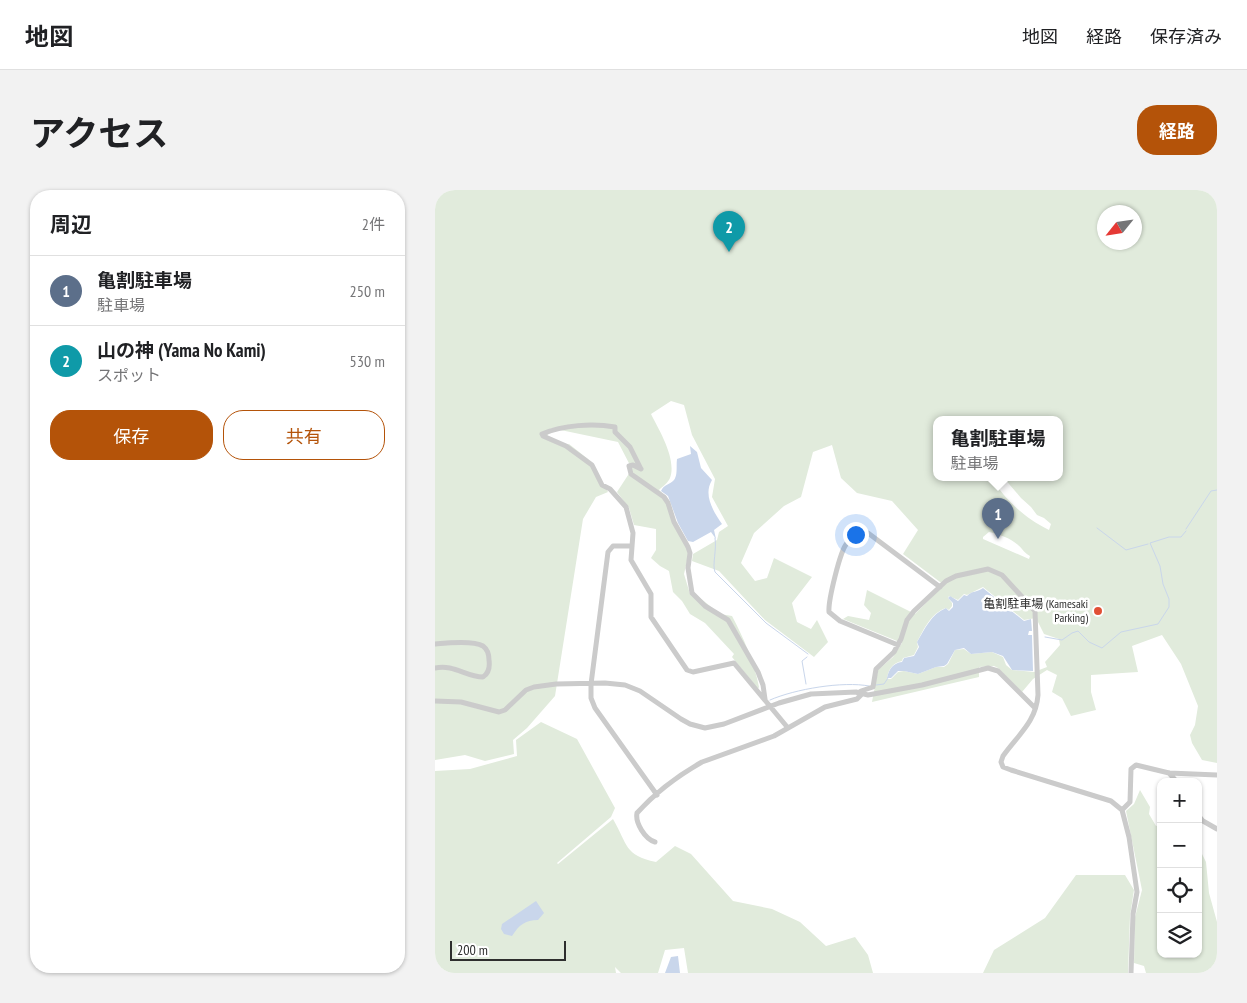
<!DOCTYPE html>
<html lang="ja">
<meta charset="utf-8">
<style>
body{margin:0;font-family:"PT Sans Narrow","Noto Sans JP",sans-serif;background:#f2f2f2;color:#202124}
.controls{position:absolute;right:15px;bottom:15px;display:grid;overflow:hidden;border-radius:10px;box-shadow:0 1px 4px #0004}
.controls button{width:45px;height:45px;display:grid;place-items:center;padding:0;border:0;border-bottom:1px solid #e0e0e0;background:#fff;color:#202124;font:25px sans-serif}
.compass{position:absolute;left:662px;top:15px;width:45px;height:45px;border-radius:50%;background:#fff;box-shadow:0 1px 4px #0004;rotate:240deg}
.scale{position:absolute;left:15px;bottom:12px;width:116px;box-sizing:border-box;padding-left:5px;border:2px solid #2e2e2e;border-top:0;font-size:14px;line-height:18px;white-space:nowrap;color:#2e2e2e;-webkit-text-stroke:4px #fff;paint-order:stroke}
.you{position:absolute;left:420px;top:344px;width:18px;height:18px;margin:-12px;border:4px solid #fff;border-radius:50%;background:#1a73e8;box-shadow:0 0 0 8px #1a73e833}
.badge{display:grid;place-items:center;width:32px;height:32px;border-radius:50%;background:#b45309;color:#fff;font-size:16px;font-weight:700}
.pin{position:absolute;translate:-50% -41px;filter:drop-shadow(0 1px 2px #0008)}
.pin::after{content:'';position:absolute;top:26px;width:18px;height:15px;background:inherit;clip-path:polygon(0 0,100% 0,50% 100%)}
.popup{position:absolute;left:498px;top:226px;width:130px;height:65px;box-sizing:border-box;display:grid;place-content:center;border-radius:10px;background:#fff;filter:drop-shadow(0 1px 4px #0005);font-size:16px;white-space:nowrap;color:#757577}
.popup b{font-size:19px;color:#202124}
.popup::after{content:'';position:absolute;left:50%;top:100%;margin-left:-10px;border:10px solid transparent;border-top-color:#fff}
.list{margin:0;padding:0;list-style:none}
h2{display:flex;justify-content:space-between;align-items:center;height:65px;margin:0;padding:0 20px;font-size:21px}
h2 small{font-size:16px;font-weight:400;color:#757577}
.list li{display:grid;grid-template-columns:32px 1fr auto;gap:15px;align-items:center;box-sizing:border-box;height:70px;padding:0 20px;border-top:1px solid #e0e0e0}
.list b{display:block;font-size:19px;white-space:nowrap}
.list p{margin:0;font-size:16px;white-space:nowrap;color:#757577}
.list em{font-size:16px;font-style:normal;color:#757577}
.actions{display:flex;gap:10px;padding:15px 20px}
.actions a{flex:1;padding:11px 0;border:1px solid #b45309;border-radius:20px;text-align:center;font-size:18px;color:#b45309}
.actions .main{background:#b45309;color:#fff}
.icon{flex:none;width:28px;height:28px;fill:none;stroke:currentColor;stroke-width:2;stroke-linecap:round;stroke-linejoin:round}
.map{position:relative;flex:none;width:782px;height:783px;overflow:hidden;border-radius:20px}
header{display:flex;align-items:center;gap:30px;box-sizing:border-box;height:70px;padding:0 25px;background:#fff;border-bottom:1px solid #e0e0e0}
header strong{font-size:24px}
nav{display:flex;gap:28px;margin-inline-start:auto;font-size:18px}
.intro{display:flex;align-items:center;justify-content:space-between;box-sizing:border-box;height:120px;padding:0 30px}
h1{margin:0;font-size:35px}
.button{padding:12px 22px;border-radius:20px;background:#b45309;color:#fff;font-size:18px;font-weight:700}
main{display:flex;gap:30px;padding:0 30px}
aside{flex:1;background:#fff;border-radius:20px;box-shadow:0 1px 4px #0004}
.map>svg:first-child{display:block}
.green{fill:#e1ebdc;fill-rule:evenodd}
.water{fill:#c9d6eb}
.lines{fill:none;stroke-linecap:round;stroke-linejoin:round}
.stream{stroke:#c9d6eb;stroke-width:1}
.minor{stroke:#cbcbcb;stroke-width:5}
.poi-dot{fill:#e15035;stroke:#fff;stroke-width:2}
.labels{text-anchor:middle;stroke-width:5;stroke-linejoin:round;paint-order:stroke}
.poi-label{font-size:12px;fill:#2e2e2e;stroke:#fff;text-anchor:end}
</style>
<header>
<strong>地図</strong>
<nav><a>地図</a><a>経路</a><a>保存済み</a></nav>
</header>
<div class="intro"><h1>アクセス</h1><a class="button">経路</a></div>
<main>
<aside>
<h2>周辺<small>2件</small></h2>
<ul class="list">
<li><span class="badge" style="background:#5c6f8a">1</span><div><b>亀割駐車場</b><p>駐車場</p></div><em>250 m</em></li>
<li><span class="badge" style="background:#0f9aa8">2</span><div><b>山の神 (Yama No Kami)</b><p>スポット</p></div><em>530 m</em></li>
</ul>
<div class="actions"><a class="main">保存</a><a>共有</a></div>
</aside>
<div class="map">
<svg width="782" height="783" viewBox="0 0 782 783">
<rect width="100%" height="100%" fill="#fff"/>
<path class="green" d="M 0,0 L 782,0 L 782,573 L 767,570 L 757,553 L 755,545 L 760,535 L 763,516 L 746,474 L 727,445 L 697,456 L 703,482 L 656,485 L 656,502 L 661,520 L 636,526 L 627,508 L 617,502 L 622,485 L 612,480 L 598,489 L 587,502 L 563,478 L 559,476 L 544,477 L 544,487 L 437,512 L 443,480 L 458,467 L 467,453 L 408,429 L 413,426 L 434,430 L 436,423 L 429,415 L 432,400 L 480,424 L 509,395 L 468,364 L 483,340 L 457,311 L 422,303 L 406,288 L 397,255 L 378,262 L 366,307 L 349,316 L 319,343 L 306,373 L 320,391 L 332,388 L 339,368 L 377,387 L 357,413 L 362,432 L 376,439 L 382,430 L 393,452 L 379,467 L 330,430 L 284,381 L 257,371 L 258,364 L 282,350 L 284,342 L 293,336 L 277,307 L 280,289 L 257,245 L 249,215 L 236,211 L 216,224 C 224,240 242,269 235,288 C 233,293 227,297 224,300 L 232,308 L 241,332 L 255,358 L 249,384 L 255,404 L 260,404 L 285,424 L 297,426 C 309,449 319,471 324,497 L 323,499 L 297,467 L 299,464 L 270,433 L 255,424 L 247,411 L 238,402 L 234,381 L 225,376 L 216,368 L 221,360 L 221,339 L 199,335 L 194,318 L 182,302 L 197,279 L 183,252 L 116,238 L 111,249 L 126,256 L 134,254 L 153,269 L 173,302 L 161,307 L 148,329 L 120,506 L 92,538 L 78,550 L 79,564 L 50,571 L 30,565 L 0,570 ZM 670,22 L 700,22 L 700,52 L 670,52 ZM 502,230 L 624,230 L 624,288 L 569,288 L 586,308 L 596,317 L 602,325 L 609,328 L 616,334 L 614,340 C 588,327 572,311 556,288 L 502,288 ZM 554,342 C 564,344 575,348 583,355 C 588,359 589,363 595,366 L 594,369 L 548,349 L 548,347 ZM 548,397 L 589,430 L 601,428 L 609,444 L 624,449 L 625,455 L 610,472 L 612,477 L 599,482 L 577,480 L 571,475 L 568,467 L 557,462 L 536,464 L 529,459 L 520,460 L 513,474 L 509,477 L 501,477 L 483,484 L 469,481 L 463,482 L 456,489 L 452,489 C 453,480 457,473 467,471 L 468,468 L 479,465 L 483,457 L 482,452 C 489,439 496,423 511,418 L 514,420 L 517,416 L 517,413 L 513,408 L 514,406 L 523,410 L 529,404 L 532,405 Z
M 106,532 L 142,549 L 180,618 L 176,627 L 122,673 L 123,674 L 178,629 C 193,655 189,665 221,672 L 240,656 L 256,664 L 298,711 L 337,719 L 365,732 L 391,756 L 420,747 L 433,765 L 438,783 L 253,783 L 249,758 L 230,760 L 223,783 L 186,783 L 180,777 L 181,783 L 0,783 L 0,581 L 35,579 L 82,566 L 81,550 Z
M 705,600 L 715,617 L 714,624 L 721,636 L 726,634 L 726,764 L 763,764 L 763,656 L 771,672 L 774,703 L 782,732 L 782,783 L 711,783 L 709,776 L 699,773 L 700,727 L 707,700 L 691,621 L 699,614 Z
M 641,685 L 690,685 L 699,700 L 695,726 L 693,783 L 548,783 L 559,760 L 610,728 Z"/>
<path class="water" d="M 255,256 L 262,262 L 266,278 L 277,290 C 268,305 278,321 287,334 L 279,340 L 281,349 L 276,342 L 258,352 L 253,351 L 243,333 L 233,306 L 226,301 C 229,294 235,295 239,290 C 243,285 241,275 242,269 L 256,264 Z
M 548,398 L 589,431 L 596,429 L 597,441 L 594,441 L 593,445 L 597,445 L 598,481 L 577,480 L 568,466 L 557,462 L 536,464 L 529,458 L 520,460 L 512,474 L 509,476 L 501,477 L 483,484 L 469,481 L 463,481 L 456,488 L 452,488 C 454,479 458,473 467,472 L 469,468 L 479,466 L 484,457 L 482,452 C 490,439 496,424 511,418 L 514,421 L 518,417 L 518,413 L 513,408 L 515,406 L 523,411 L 529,405 L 532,406 C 536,401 543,402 548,398 Z
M 101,711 L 109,723 L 103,730 C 90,730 84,735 77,746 L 69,744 L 66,739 L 67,734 Z
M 243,766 L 245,783 L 230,783 L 236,767 Z"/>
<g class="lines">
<path class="stream" d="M 662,338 L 691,360 L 713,354
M 751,339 L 776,301 L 782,300
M 280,348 C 282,359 277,375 280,382 L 331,433 L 373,464
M 610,447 L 627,450 L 637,443 L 643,441 L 654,452 L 667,458 L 686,442 L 723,434 L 734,417 L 734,409 L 728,394 L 725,376 L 715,353 L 734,347 L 746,347 L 751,341
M 371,494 L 367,471 L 372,467
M 441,495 L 449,494 L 453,488
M 335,510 C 360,499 408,491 434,496"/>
<path class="minor" d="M 206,279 L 195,257 L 180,242 L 180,237 C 158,233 128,235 107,244 L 108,246 L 131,256 L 157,275 L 167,295 L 175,299 L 191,317 L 198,343 L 196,370 L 216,404 L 216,427 L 252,480 L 258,482 L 299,473 L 353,538
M 206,279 L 198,275 L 194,276 L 196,284 L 229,307 L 233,313 L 239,332 L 253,357 L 255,363 L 253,378 L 257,403 L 270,416 L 293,430 L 323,482 L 328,495 L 330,509
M 197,356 L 178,356 L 173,362 L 156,494 L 156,508 L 160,518 L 222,605
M 0,454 C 11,453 38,450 48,456 C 52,459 54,465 54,470 C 55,477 54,483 48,487 C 31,487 19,474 0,478
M 463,455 L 405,431 L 394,422 C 393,411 405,361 412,353 C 418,347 425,345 433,343 L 505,397
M 423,503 L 426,501 L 438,497 L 441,479 L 459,462 L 466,449 L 472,430 L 479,421 L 511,391 L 521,386 L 553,379 L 567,385 L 600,421 L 603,505 C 601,532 583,545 568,566 L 566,572 L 568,577 L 576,580 L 676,611 L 687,620 L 694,647 L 702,702 L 698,724 L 696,783
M 0,511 L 26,512 L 64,522 L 70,520 L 91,500 L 99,497 L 121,494 L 170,493 L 190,495 L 205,501 L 246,529 L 255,534 L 270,538 L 289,534 L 344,513 L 376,504 L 421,502 L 433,505 L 487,495 L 553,478 L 563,481 L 600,518
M 734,583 L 742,592
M 687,620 L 695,612 L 696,579 L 701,575 L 734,583 L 782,585
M 763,625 L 768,631 L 782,639
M 220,652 C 210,649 200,633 202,623 C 220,603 244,585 267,572 L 339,546 L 390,517 L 422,509 L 427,504"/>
</g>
<circle class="poi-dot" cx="663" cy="421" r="5"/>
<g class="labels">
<g class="poi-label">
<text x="653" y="418">亀割駐車場 (Kamesaki<tspan x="653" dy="14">Parking)</tspan></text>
</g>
</g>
</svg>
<div class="controls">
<button>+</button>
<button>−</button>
<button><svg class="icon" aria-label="locate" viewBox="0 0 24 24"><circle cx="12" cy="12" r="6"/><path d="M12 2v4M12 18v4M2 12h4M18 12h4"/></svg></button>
<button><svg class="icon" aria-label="layers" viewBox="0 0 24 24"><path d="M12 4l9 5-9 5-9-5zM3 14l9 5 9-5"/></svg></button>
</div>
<svg class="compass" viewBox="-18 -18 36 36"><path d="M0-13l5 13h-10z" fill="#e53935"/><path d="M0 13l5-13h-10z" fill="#757577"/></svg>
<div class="scale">200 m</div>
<div class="you"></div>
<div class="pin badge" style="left:563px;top:349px;background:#5c6f8a">1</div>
<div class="popup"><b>亀割駐車場</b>駐車場</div>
<div class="pin badge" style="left:294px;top:62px;background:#0f9aa8">2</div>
</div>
</main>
